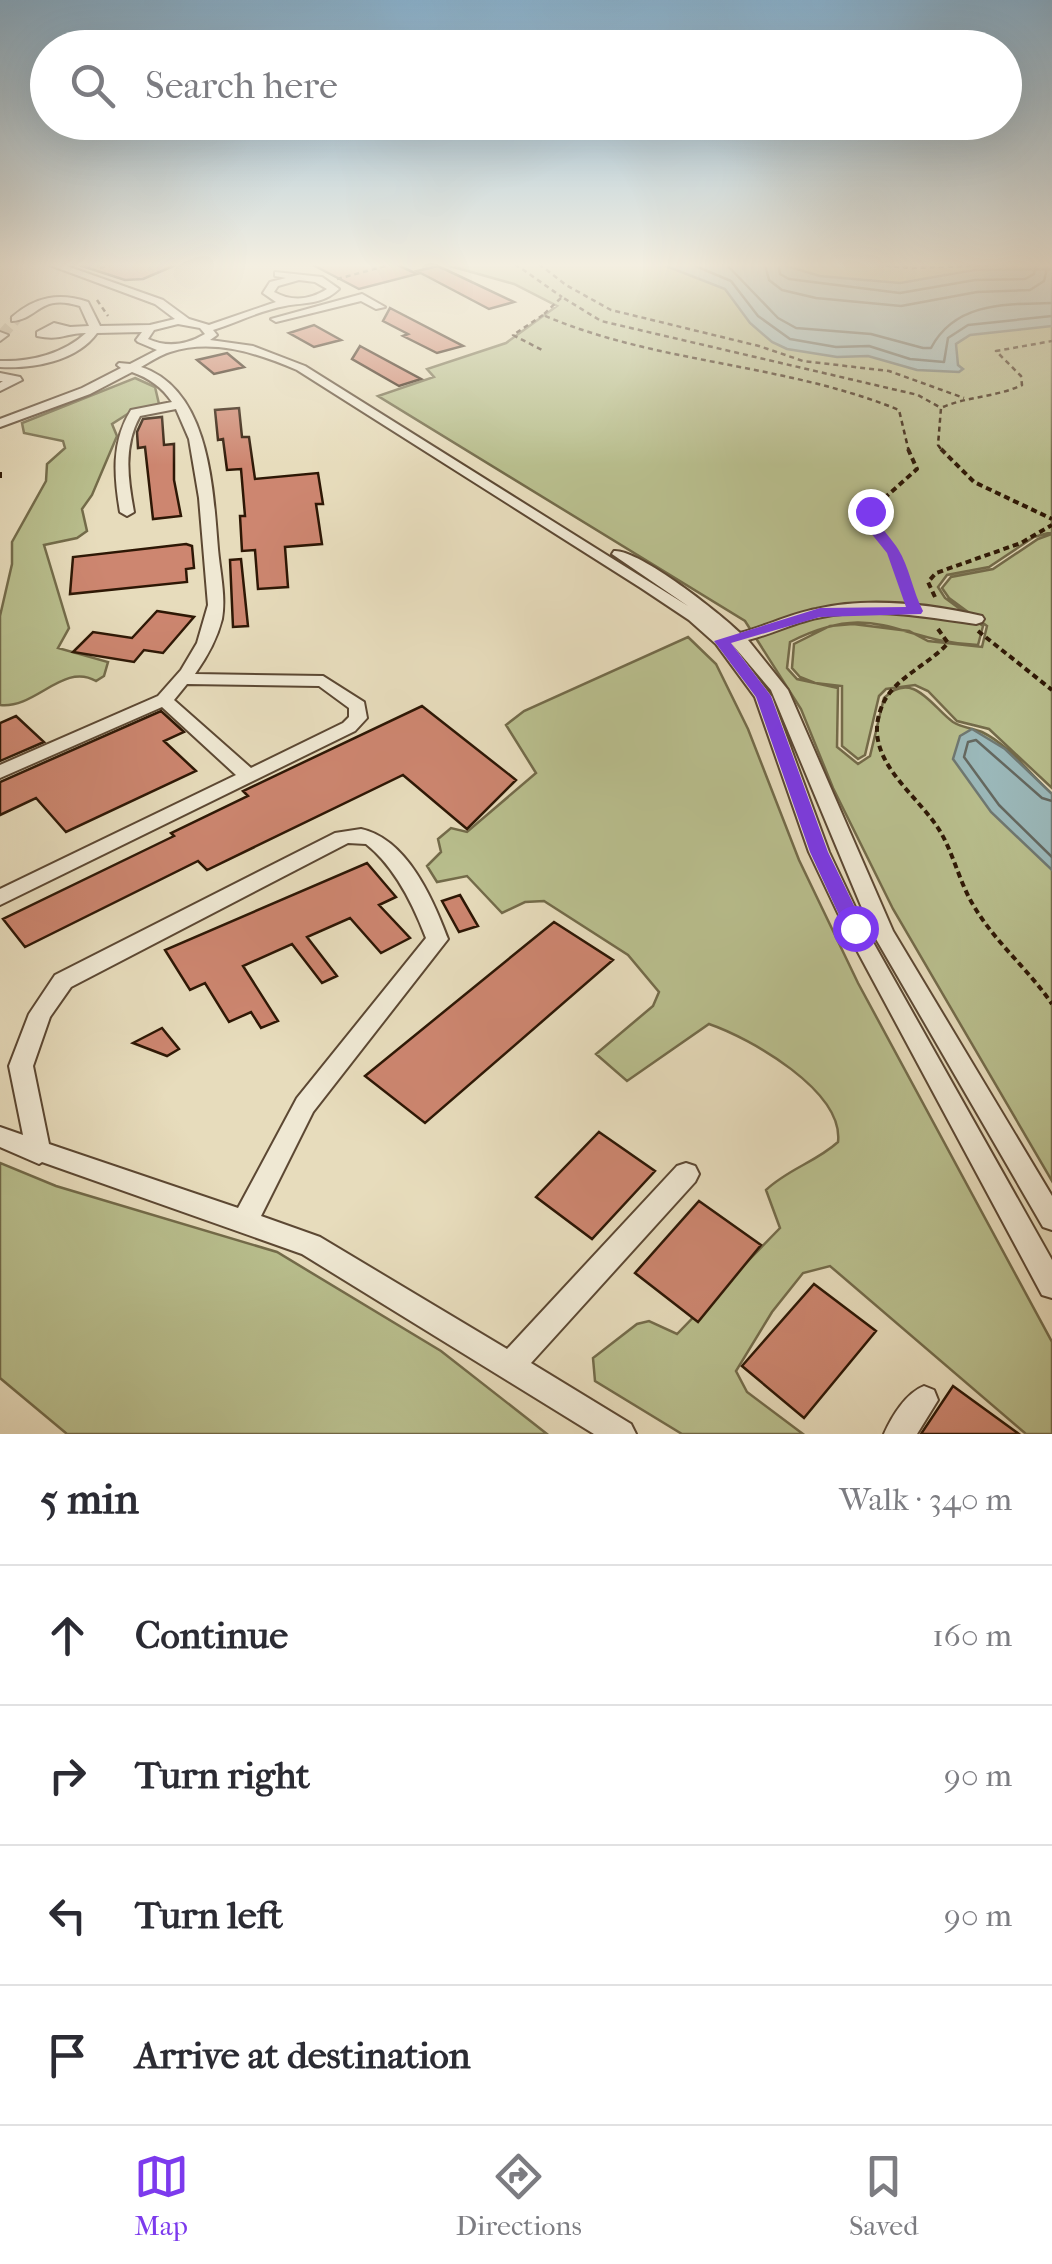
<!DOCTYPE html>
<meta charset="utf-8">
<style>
body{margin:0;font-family:"IM FELL French Canon",serif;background:#f2f2f3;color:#2b2b33}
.stop{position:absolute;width:30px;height:30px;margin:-22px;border:8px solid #7c3aed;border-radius:50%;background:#fff}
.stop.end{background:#7c3aed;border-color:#fff;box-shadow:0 2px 10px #0008}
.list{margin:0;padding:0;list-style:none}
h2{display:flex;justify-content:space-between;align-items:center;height:130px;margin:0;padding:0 40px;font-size:42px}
h2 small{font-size:32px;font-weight:400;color:#7c7c81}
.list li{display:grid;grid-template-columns:65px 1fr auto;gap:30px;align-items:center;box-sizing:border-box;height:140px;padding:0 40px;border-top:2px solid #e1e1e2}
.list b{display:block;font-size:38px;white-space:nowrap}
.list em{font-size:32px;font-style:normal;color:#7c7c81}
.icon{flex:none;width:55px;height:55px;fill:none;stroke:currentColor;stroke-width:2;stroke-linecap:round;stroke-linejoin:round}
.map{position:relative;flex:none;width:1052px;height:1434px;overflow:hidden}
.search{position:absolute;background:#fff;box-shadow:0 10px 40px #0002;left:30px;right:30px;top:30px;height:110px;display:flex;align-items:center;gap:25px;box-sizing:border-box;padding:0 35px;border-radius:55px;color:#7c7c81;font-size:38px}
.sheet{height:690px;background:#fff}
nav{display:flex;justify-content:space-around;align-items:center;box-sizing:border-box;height:140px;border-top:2px solid #e1e1e2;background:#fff;font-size:28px;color:#7c7c81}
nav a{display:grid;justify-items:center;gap:5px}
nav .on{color:#7c3aed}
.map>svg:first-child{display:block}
.green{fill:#b9bf8e;stroke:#736b4a;stroke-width:2.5}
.water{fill:#9bb9bb;stroke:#6f7872;stroke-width:2.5}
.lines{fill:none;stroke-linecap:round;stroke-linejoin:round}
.shore{stroke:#646860;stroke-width:2.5}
.building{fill:#cd8670;stroke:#2d1705;stroke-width:2.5}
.minor-tunnel{stroke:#c2b597;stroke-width:11;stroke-dasharray:11 6;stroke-linecap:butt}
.minor-casing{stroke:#5c4833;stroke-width:4}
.path-far1{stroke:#2d1705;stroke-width:2.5;stroke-dasharray:5 4;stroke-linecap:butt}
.path{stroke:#2d1705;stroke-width:4;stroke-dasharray:6 4;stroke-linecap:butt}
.minor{fill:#efe8d3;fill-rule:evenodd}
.route{fill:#7c3aed}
</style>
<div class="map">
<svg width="1052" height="1434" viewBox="0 0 1052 1434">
<rect width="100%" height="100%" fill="#e7dcbc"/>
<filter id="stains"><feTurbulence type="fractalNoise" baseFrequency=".002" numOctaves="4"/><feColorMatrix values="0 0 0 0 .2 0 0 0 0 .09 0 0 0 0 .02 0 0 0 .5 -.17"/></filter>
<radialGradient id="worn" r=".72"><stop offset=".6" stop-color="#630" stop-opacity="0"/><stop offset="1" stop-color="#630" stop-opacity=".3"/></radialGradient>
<path class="green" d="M 443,264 L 1052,264 L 1052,532 L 1034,537 L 989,567 L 947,575 L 938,587 L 945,598 L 983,626 L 978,645 C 896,642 877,598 790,642 L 787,668 L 797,679 L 838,688 L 837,747 L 858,764 L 870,756 L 884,698 C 913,669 932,707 953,722 C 962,728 973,728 982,732 C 1009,745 1030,774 1052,794 L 1052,1181 L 893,909 L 833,788 L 801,709 L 745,621 L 378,396 L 434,377 L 427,369 L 506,343 L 557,306 L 514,284 Z
M 135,378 L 155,387 L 159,404 L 134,410 L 112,424 L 117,436 L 92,495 L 82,509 L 87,531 L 77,538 L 44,545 L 69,628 L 58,648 L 108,662 L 104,676 L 96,681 C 63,662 36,709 0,705 L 0,616 L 12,564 L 12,542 L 46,481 L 47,464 L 65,448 L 63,441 L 24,433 L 22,423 Z
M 1052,534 L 1052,788 L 989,729 L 957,721 L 928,691 L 915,685 L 886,689 L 879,696 L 865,755 L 858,759 L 842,746 L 842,686 L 815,683 L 800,677 L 792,668 L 794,644 L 830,626 L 853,624 L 909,631 L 928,641 L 982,647 L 987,626 L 949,598 L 942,588 L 951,577 L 993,569 L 1038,539 Z
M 688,637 L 716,664 L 748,729 L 799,860 L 858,983 L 1052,1342 L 1052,1434 L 1026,1434 L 830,1266 L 803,1273 L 772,1312 L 736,1371 L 747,1392 L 803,1434 L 682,1434 L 595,1381 L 593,1358 L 637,1324 L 649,1321 L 677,1334 L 780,1228 L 766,1190 C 788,1169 816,1162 838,1142 C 844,1091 750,1038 709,1024 L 627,1081 L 596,1054 L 653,1006 L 659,992 L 628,955 L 544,901 L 525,902 L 502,913 L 467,876 L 437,882 L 427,866 L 441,852 L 438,839 L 451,828 L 467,832 L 536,773 L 506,725 L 524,711 Z
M 0,1163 L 56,1186 L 277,1252 L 441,1351 L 547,1434 L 67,1434 L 0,1378 Z"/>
<path class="water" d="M 661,264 L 780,264 L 820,276 L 900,283 L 974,270 L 1052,269 L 1052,326 L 970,335 L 956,344 L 958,365 L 963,369 L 959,372 L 917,370 L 868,356 L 837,357 L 787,349 L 772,342 L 750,323 L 725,289 Z
M 972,729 L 1005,749 L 1052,794 L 1052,870 L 991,812 L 953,759 L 960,736 Z"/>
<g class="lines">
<path class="shore" d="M 691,264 L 731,281 L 758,316 L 790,339 L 836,347 L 869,346 L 910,359 L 944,362 L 948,338 L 968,325 L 1052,316
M 726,264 L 778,318 L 796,328 L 871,334 L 923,348 L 931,348 C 955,302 1006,304 1052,303
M 765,264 L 769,280 L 782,290 L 816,298 L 901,306 L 977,292 L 1030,290 L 1044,281 L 1048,264
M 778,264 L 780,274 L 789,279 L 900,293 L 975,280 L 1025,279 L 1034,274 L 1036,264
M 1052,801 L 1042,798 L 976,740 L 968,742 L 964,757 L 999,805 L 1052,857"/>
</g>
<path class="building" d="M 178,264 L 143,279 L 125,280 L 79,265 Z
M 311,264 L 396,264 L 417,274 L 359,289 Z
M 438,266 L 514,302 L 489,309 L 417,271 Z
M 390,308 L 463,346 L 437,353 L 403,336 L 408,334 L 383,321 Z
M 314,325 L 341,340 L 314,347 L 289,333 Z
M 360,346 L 421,379 L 399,386 L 352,359 Z
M 227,353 L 244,367 L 214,374 L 197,360 Z
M 239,408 L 242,437 L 249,437 L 255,479 L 318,473 L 323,504 L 316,504 L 322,544 L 285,547 L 288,587 L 258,589 L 255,550 L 242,551 L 240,516 L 245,516 L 241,469 L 227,470 L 223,439 L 218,440 L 215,410 Z
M 162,417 L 164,445 L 174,444 L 174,480 L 181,516 L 153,519 L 145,447 L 138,448 L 137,432 L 143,419 Z
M 186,544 L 192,546 L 194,568 L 186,569 L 187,582 L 70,594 L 73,557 Z
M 241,559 L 248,626 L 233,627 L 230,560 Z
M 157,611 L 194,617 L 163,653 L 144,650 L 134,662 L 73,652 L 93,632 L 132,638 Z
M 422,706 L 516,780 L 467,829 L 403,775 L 207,870 L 198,861 L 25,947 L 3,919 L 174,836 L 171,833 L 248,796 L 243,791 Z
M 161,711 L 184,732 L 164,741 L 196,771 L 66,832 L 36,798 L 0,815 L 0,782 Z
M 16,716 L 44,742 L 0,761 L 0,723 Z
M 367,863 L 396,897 L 379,905 L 410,938 L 381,953 L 350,918 L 307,937 L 337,976 L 322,983 L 292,944 L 243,966 L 278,1021 L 261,1028 L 251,1012 L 229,1022 L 205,983 L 190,990 L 165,950 Z
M 460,895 L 478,926 L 459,932 L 442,901 Z
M 554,922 L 613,960 L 425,1123 L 365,1076 Z
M 162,1028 L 179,1049 L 167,1056 L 133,1043 Z
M 599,1132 L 655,1171 L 592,1239 L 536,1197 Z
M 699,1201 L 761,1245 L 698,1322 L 635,1273 Z
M 814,1284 L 876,1331 L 804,1418 L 742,1366 Z
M 953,1386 L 1019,1434 L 921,1434 Z"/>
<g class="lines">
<path class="minor-tunnel" d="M 2,335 L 16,319"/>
<defs>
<path id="minor" d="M 47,264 L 61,264 L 163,300 L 189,319 L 209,325 L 276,302 L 263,293 L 270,282 L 286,278 L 275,276 L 275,272 L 322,277 L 339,289 C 322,305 306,302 285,306 C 261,310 236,323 213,330 L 217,335 L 210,340 L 253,346 L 305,366 L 688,606 L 612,554 L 614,551 C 638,549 720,613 740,633 C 766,626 790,614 816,609 C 868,597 930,604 982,616 L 984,619 L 982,622 L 976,624 C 926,617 873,607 822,617 C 797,621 773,634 748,640 L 788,690 L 893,931 L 1052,1196 L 1052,1230 L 1043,1227 L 872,932 L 771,690 L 732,644 L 772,697 L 829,852 L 865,928 L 1052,1260 L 1052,1298 L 1042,1295 L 845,928 L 809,852 L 755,697 L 716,644 L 689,620 L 641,588 L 297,370 C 257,353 213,338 170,352 C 160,355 150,362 141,367 C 210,390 213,489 218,549 C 220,572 226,596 222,619 C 217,639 207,657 195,674 L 323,676 L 364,702 L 367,718 L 355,731 L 0,905 L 0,889 L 236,775 L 162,707 L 0,778 L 0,765 L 158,696 L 181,670 L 197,643 L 208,605 L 199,498 L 189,439 L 176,409 L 140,416 C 123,446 128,480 134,512 L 127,516 L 120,512 C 114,476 111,442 131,410 L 172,402 C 162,387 149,378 132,372 L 90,394 L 0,427 L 0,419 L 82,388 L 121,368 L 117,365 L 119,363 L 130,364 L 157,350 L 138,342 L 136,340 L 142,332 L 97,333 C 77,361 33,369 0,367 L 0,361 C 31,362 63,354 86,333 C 65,333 61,341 37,336 L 37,332 L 54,323 L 70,327 L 89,326 L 80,306 C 39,293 39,319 12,321 L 12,317 C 35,297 59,292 88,302 L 100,326 L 150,325 L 175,319 L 155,304 ZM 299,280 L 315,282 L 327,289 C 310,300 292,302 274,292 L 278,286 ZM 178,324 L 200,328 L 205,334 C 186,345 168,348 148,339 L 154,330 ZM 187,684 L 319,686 L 349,708 L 349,717 L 343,723 L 251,768 L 174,700 Z
M 362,294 L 385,307 L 376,309 L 361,301 L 276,322 L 271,319 Z
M 0,332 L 8,335 L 0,341 Z
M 0,373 L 20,377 L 22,380 L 0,391 L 0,383 L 3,381 L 0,381 Z
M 361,829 C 407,839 433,899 448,939 L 313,1112 L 261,1216 L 320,1237 L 507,1349 L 677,1166 L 686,1163 L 695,1166 L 699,1174 L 695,1182 L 531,1363 L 631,1424 L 636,1434 L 594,1434 L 302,1254 L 42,1162 L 39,1164 L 0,1147 L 0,1127 L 23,1135 L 9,1066 L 29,1014 L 55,975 L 335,833 ZM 348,843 L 366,844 C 395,867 413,904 426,938 L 297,1098 L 238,1208 L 49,1144 L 33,1066 L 50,1017 L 71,987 Z
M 924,1386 L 934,1390 L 938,1400 L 917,1434 L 884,1434 C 892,1416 906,1393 924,1386 Z"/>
</defs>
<use href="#minor" class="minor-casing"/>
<path class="path-far1" d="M 515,264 L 562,297
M 539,264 L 566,285 L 611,310 L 759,346 L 803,361 L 889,371 L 964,398
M 867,264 L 910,268 L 1029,264
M 100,268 L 114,264
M 337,279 L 393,264
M 97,300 L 108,316
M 543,315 L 513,335 L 544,351
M 943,407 C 969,396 997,397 1022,385 L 1021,376 L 996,351 L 1052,341
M 909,452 L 899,410 C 784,363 657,364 543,315 L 562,297 L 601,321 L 918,395 L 941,408 L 938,445 L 943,452"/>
<path class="path" d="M 908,449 L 917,469 L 870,511 L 868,522 L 894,553 L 909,597
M 941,449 L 974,482 L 1052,519
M 0,472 L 0,481
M 935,597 L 928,582 L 936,573 L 1021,543 L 1052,525
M 938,629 L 948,643 C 929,665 893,678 882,706 C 861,756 911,789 936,825 C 953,849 958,881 975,908 C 996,943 1029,970 1052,1004
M 978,631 L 1052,690"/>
<use href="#minor" class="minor"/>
</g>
<linearGradient id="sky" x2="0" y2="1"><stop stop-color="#89b6d6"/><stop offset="0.57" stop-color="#f4efe1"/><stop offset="1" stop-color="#f4efe1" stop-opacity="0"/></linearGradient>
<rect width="1052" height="465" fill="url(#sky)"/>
<path class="route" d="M 865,508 L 874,508 C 877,527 888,533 898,549 C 909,566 913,592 923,611 L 921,614 L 820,617 L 731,643 L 771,696 L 828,852 L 865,928 L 855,935 L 845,928 L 810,852 L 756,697 L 714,641 L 820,608 L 906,607 L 887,553 L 862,522 Z"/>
<rect width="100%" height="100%" filter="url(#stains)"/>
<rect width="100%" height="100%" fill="url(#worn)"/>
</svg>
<div class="stop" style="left:855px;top:928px"></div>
<div class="stop end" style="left:870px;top:511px"></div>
<div class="search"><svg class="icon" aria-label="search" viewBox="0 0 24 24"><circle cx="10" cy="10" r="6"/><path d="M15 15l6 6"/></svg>Search here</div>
</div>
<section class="sheet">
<h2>5 min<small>Walk · 340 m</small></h2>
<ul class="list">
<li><svg class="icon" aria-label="ahead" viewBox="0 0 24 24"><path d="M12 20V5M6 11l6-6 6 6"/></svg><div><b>Continue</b></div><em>160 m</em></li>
<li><svg class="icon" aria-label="right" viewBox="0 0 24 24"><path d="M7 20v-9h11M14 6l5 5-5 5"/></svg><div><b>Turn right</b></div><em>90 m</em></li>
<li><svg class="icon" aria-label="left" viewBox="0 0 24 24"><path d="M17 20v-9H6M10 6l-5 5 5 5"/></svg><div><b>Turn left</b></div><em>90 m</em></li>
<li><svg class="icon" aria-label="arrive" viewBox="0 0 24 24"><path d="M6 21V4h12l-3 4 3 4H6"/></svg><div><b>Arrive at destination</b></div></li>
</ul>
</section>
<nav>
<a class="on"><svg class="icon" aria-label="map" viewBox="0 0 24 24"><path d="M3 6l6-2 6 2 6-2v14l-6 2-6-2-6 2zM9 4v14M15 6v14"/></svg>Map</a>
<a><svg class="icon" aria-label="directions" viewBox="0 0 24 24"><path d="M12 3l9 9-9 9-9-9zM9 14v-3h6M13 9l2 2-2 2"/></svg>Directions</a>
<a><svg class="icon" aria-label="saved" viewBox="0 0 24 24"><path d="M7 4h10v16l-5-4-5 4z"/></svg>Saved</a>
</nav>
